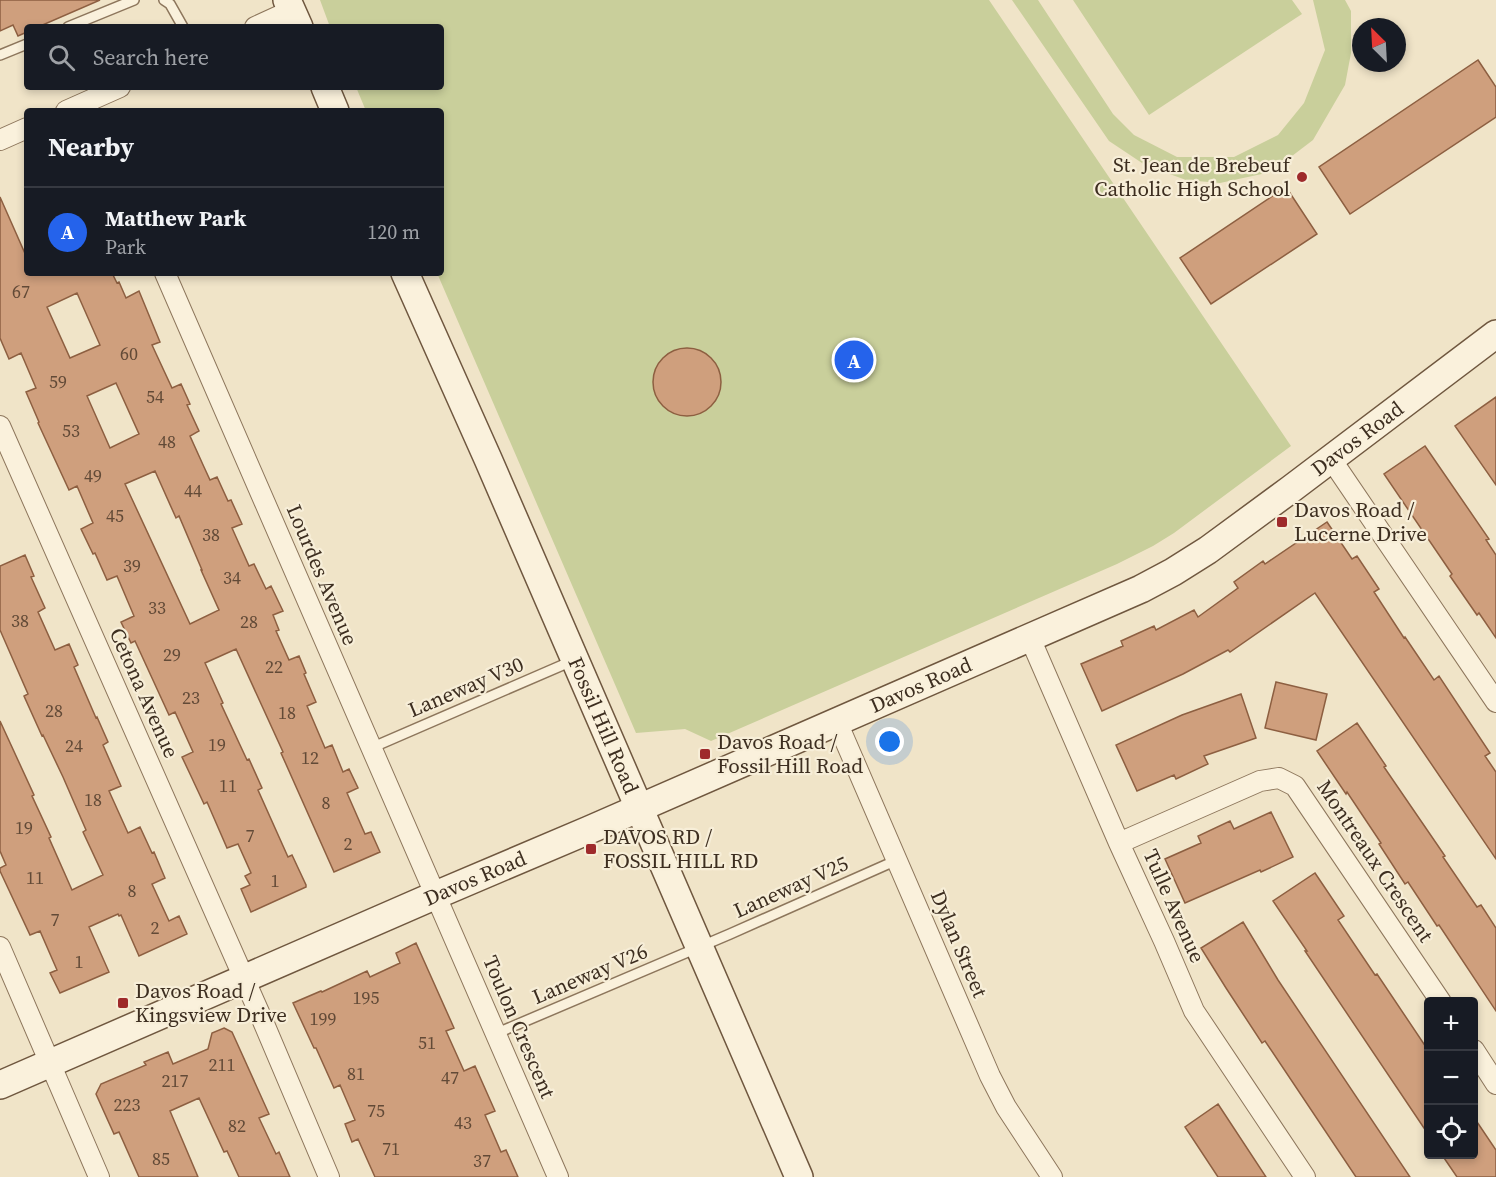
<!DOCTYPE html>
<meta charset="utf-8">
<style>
body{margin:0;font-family:"Source Serif 4",serif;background:#242831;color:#f1f3f6}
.controls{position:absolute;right:18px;bottom:18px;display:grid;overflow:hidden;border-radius:6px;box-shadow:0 3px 9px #0003}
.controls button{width:54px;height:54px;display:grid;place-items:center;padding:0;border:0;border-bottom:2px solid #363941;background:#171b24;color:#f1f3f6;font:30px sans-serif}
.compass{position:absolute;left:1352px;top:18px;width:54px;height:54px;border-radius:50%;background:#171b24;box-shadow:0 3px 9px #0003;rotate:336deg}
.you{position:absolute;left:890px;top:742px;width:21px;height:21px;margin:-15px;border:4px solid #fff;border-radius:50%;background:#1a73e8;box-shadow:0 0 0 9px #1a73e833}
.badge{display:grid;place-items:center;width:39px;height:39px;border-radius:50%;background:#2563eb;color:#fff;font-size:20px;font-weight:700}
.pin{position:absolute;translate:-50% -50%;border:3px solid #fff;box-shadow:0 2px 6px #0006}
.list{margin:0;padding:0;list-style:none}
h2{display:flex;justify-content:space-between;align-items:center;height:78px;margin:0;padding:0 24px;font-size:26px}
h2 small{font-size:20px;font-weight:400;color:#9ea1a6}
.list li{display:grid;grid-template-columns:39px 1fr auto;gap:18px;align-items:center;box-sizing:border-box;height:90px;padding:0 24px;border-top:2px solid #363941}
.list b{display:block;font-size:22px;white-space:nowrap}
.list p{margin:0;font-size:20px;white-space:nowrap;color:#9ea1a6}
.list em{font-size:20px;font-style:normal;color:#9ea1a6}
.icon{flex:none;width:33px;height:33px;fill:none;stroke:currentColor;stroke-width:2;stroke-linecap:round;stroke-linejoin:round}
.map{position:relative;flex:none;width:1496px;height:1177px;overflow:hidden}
.search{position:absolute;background:#171b24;box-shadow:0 3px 9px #0003;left:24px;top:24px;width:420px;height:66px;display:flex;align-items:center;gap:15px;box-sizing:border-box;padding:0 21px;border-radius:6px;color:#9ea1a6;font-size:22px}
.panel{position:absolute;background:#171b24;box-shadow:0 3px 9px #0003;left:24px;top:108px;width:420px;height:168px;border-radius:6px}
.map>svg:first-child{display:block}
.green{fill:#c9cf9b}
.building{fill:#cf9f7d;stroke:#8d5f41;stroke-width:1.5;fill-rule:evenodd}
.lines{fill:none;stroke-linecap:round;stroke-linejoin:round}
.lane-casing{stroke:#8d765c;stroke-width:12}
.street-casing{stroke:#8d765c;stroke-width:22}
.secondary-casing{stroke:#6f573f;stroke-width:30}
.lane{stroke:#faf1dc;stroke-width:9}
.street{stroke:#faf1dc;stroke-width:20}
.secondary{stroke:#faf1dc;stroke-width:27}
.poi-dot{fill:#9e2a2b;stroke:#f7eed8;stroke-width:2}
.labels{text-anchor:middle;stroke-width:4.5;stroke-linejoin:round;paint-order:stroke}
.number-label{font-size:18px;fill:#624a37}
.poi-label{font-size:21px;fill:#3d2e20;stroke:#f7eed8;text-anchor:start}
.street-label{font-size:21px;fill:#3d2e20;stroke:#f7eed8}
</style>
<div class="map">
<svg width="1496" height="1177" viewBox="0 0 1496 1177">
<rect width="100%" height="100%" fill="#f0e4c8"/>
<path class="green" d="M 320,0 L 989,0 L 1291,446 L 1174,533 L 1153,546 L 1117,564 L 711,741 L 685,729 L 636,733 L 437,273 L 441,273 L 441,111 L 366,111 L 356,87 L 441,87 L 441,27 L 330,27 Z
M 1012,0 L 1038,0 L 1113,114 L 1134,135 L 1177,157 L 1234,157 L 1278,135 L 1304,103 L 1325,50 L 1313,0 L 1345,0 L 1351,11 L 1351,53 L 1345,85 L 1313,140 L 1271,172 L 1220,183 L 1186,180 L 1145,165 L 1109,141 Z
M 1073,0 L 1292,0 L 1302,14 L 1149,115 Z"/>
<path class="building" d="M 0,0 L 100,0 L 38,27 L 27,27 L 27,32 L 18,36 L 13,25 L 0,31 Z
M 1478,60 L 1496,87 L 1496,117 L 1350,214 L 1319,167 Z
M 1286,187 L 1317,234 L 1211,304 L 1180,258 Z
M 0,197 L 27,258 L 27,273 L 112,273 L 117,283 L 119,282 L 126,298 L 139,291 L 160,342 L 152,345 L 172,388 L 181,384 L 190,404 L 187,405 L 199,431 L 190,436 L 204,467 L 210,480 L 217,477 L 228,501 L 231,500 L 242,524 L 232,528 L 249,566 L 254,564 L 266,589 L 271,586 L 283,611 L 273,615 L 279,630 L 276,631 L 289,660 L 299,656 L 306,673 L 304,674 L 316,702 L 307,706 L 325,748 L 332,745 L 343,772 L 349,769 L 358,788 L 347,793 L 365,834 L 371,832 L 380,852 L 334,872 L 281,753 L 283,752 L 236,649 L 205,663 L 223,703 L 221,704 L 247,760 L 249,759 L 262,788 L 258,790 L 288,857 L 292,855 L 306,885 L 306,887 L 251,912 L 241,889 L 250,885 L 245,876 L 251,873 L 238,844 L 227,848 L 207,802 L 204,804 L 190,774 L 182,757 L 193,752 L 175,712 L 169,715 L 135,641 L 131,643 L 121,622 L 134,616 L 117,576 L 107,580 L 95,553 L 93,554 L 81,529 L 93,523 L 77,486 L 69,490 L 38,423 L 39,422 L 26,392 L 36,388 L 21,353 L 9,359 L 0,338 ZM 77,293 L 100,345 L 70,358 L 47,307 ZM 116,383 L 139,434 L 110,448 L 87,396 ZM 155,471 L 176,518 L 179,516 L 202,570 L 201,570 L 219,610 L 190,624 L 125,484 Z
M653 382a34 34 0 1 1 68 0a34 34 0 1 1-68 0Z
M 1496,397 L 1496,485 L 1455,426 Z
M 1425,446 L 1489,539 L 1486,540 L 1496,555 L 1496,638 L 1479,613 L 1477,615 L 1450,576 L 1452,574 L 1384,474 Z
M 1327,522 L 1352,559 L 1357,556 L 1379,589 L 1374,592 L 1404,638 L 1405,637 L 1434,680 L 1439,676 L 1490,753 L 1485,756 L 1496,772 L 1496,859 L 1315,593 L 1230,652 L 1228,650 L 1183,674 L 1102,711 L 1081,664 L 1123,646 L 1121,641 L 1154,626 L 1156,630 L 1194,610 L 1198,617 L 1238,588 L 1234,582 L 1263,561 L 1265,564 Z
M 25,555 L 34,576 L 31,577 L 45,608 L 38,612 L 55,650 L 69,644 L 78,665 L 74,667 L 96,718 L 97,717 L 108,742 L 103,745 L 121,786 L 109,791 L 128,833 L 140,827 L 152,853 L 154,852 L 165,878 L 152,884 L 169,921 L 179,916 L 187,934 L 139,956 L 121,915 L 119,916 L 118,914 L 89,927 L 109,972 L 60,993 L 50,973 L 57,970 L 40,931 L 30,935 L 0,871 L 0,868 L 6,865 L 0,851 L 0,721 L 34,795 L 32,796 L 51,837 L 49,838 L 72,890 L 103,875 L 83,832 L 86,830 L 63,777 L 43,735 L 42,736 L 24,696 L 28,694 L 0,630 L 0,566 Z
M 1276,682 L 1327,694 L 1316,740 L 1265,728 Z
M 1241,694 L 1256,738 L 1204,756 L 1208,764 L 1176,779 L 1174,775 L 1137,791 L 1116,745 L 1182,715 Z
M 1357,723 L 1386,766 L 1384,767 L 1445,856 L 1443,857 L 1477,907 L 1481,905 L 1496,928 L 1496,1011 L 1439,925 L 1437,926 L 1408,882 L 1405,884 L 1379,844 L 1381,843 L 1347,792 L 1346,794 L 1317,751 Z
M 1271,812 L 1293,857 L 1261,872 L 1260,870 L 1185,903 L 1165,859 L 1201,843 L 1198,836 L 1230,821 L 1234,829 Z
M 1315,873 L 1344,916 L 1338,920 L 1375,975 L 1377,974 L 1428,1050 L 1428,1134 L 1305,951 L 1307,951 L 1273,901 Z
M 1243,922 L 1278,980 L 1410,1177 L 1356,1177 L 1265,1041 L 1262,1043 L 1226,988 L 1201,948 Z
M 416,943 L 454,1028 L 446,1031 L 464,1071 L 475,1066 L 495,1111 L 485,1115 L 501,1152 L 506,1150 L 518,1177 L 375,1177 L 358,1139 L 352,1142 L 345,1124 L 355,1120 L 340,1085 L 334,1088 L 316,1048 L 314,1048 L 293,1003 L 321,991 L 322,992 L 367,971 L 370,977 L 400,963 L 396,953 Z
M 224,1028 L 232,1032 L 269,1114 L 259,1118 L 276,1154 L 279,1152 L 290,1177 L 239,1177 L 227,1151 L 224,1152 L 199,1098 L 170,1111 L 198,1177 L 139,1177 L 119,1132 L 114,1134 L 96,1094 L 101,1084 L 146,1065 L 144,1062 L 168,1052 L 173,1064 L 208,1049 L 212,1033 Z
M 1218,1104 L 1266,1177 L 1218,1177 L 1185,1127 Z
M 1473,1116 L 1496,1150 L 1496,1177 L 1457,1177 L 1442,1155 L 1473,1155 Z"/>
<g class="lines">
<defs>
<path id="lane" d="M 164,0 L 170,4 L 183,27
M 68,27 L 134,0
M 0,55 L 27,44
M 371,748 L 572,661
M 495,1034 L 730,934 L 897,860"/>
<path id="street" d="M 255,27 L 292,10
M 66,111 L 120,87
M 0,140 L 27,128
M 165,273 L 558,1177
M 0,426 L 262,1019 L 329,1177
M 1331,459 L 1496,702
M 1030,638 L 1119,843 L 1164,941 L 1194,1011 L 1305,1177
M 837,722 L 990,1076 L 1006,1107 L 1052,1177
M 1119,843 L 1260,781 L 1279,778 L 1295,786 L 1441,1002
M 0,947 L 99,1177
M 1474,1050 L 1496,1084"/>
<g id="secondary">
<path d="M 287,0 L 299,27"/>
<path d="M 325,87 L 335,111"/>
<path id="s1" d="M 405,273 L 488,459 L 799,1177"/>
<path id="s2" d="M 0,1085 L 436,895 L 589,830 L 1141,589 L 1173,572 L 1208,550 L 1291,489 L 1496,334"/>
</g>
</defs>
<use href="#lane" class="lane-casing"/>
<use href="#street" class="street-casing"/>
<use href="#secondary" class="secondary-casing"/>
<use href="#lane" class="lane"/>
<use href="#street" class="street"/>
<use href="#secondary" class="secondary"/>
</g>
<g class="poi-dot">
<circle cx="1302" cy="177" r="6"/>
<rect x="1276" y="516" width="12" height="12" rx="3"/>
<rect x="699" y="748" width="12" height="12" rx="3"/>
<rect x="585" y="843" width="12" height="12" rx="3"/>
<rect x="117" y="997" width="12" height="12" rx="3"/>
</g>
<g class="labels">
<g class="number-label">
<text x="21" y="298">67</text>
<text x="129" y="360">60</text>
<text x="58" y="388">59</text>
<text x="155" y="403">54</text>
<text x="71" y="437">53</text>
<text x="167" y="448">48</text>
<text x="93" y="482">49</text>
<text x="193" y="497">44</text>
<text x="115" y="522">45</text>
<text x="211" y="541">38</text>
<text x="132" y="572">39</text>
<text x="232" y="584">34</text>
<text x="157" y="614">33</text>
<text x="20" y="627">38</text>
<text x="249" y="628">28</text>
<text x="172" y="661">29</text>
<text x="274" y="673">22</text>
<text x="191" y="704">23</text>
<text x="54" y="717">28</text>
<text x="287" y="719">18</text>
<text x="217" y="751">19</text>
<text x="74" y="752">24</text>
<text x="310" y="764">12</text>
<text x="228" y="792">11</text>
<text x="93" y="806">18</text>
<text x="326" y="809">8</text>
<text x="24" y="834">19</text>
<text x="250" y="842">7</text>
<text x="348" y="850">2</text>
<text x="35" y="884">11</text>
<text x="275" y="887">1</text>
<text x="132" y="897">8</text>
<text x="55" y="926">7</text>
<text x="155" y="934">2</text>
<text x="79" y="968">1</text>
<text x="366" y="1004">195</text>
<text x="323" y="1025">199</text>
<text x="427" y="1049">51</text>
<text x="222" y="1071">211</text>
<text x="356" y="1080">81</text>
<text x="450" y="1084">47</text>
<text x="175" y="1087">217</text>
<text x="127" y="1111">223</text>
<text x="376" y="1117">75</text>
<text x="463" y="1129">43</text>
<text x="237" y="1132">82</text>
<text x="391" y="1155">71</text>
<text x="161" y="1165">85</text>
<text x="482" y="1167">37</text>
</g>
<g class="poi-label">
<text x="1290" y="172" text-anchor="end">St. Jean de Brebeuf<tspan x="1290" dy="24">Catholic High School</tspan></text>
<text x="1294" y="517">Davos Road /<tspan x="1294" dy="24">Lucerne Drive</tspan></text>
<text x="717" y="749">Davos Road /<tspan x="717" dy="24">Fossil Hill Road</tspan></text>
<text x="603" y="844">DAVOS RD /<tspan x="603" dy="24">FOSSIL HILL RD</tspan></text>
<text x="135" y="998">Davos Road /<tspan x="135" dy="24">Kingsview Drive</tspan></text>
</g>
<g class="street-label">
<text dy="7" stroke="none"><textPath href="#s2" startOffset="1508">Davos Road</textPath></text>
<text transform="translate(322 575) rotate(67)" y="7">Lourdes Avenue</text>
<text dy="7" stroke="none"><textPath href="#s2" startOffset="1004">Davos Road</textPath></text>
<text transform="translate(466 687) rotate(-23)" y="7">Laneway V30</text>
<text transform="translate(144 693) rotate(66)" y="7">Cetona Avenue</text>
<text dy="7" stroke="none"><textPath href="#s1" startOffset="494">Fossil Hill Road</textPath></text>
<text transform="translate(1375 861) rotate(56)" y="7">Montreaux Crescent</text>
<text dy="7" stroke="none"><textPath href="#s2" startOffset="518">Davos Road</textPath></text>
<text transform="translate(791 887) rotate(-24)" y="7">Laneway V25</text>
<text transform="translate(1174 906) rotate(66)" y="7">Tulle Avenue</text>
<text transform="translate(959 944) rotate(67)" y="7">Dylan Street</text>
<text transform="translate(590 974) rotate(-23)" y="7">Laneway V26</text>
<text transform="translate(519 1027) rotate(67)" y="7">Toulon Crescent</text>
</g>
</g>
</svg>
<div class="controls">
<button>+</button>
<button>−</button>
<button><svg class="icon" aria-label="locate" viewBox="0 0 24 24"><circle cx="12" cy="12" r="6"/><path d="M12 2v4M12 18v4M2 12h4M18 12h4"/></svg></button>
</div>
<svg class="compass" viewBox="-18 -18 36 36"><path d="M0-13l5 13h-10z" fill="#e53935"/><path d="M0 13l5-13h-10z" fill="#9ea1a6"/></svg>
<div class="you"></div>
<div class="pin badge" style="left:854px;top:360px">A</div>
<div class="search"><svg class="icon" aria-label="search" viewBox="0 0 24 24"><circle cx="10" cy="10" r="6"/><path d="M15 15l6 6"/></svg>Search here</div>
<section class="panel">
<h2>Nearby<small></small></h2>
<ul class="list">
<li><span class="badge">A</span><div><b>Matthew Park</b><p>Park</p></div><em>120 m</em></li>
</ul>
</section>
</div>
